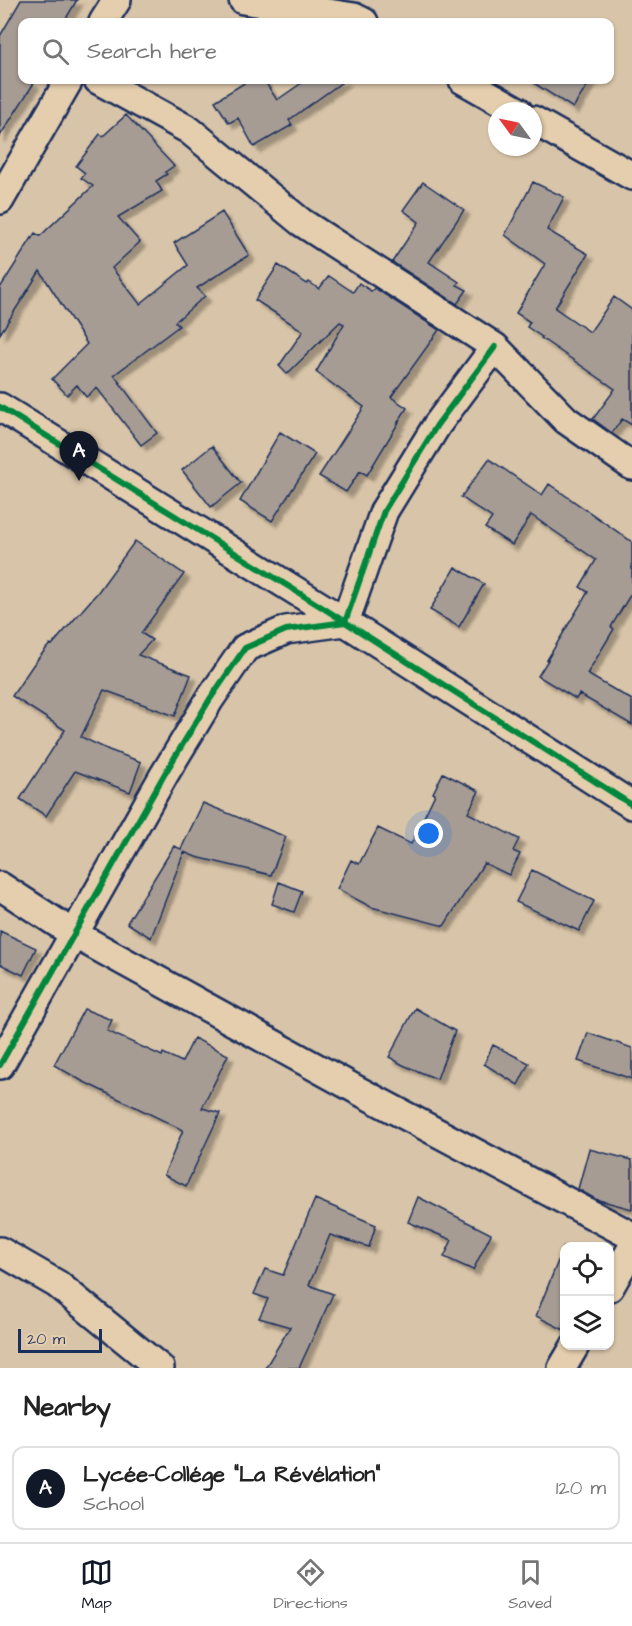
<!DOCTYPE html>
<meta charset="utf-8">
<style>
body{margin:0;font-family:"Architects Daughter",sans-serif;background:#f6f6f6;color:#222}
.controls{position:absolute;right:18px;bottom:18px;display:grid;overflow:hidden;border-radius:12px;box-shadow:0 2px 4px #0004}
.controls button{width:54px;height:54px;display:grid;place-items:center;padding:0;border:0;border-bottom:2px solid #e0e0e0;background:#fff;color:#222;font:30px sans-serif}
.compass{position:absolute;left:488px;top:102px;width:54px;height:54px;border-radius:50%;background:#fff;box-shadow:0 2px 4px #0004;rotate:303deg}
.scale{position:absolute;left:18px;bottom:15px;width:84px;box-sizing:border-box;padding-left:6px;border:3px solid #1b2f5e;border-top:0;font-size:16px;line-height:21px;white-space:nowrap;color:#1b2f5e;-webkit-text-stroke:4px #e4cead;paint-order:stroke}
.you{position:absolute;left:429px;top:834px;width:21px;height:21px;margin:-15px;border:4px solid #fff;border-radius:50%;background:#1a73e8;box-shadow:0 0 0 9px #1a73e833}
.badge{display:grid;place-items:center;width:39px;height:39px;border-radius:50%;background:#111827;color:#fff;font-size:20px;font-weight:700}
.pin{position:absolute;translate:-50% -50px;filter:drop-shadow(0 2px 3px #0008)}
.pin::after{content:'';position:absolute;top:32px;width:21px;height:18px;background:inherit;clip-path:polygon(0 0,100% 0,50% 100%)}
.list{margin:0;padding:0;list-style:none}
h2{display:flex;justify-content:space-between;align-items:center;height:78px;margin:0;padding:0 24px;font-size:26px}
h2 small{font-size:20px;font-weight:400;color:#767676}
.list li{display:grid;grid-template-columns:39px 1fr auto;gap:18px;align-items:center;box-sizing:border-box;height:84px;margin:0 12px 12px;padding:0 12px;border:2px solid #e0e0e0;border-radius:12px}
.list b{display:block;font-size:22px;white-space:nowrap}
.list p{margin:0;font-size:20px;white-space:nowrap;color:#767676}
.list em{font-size:20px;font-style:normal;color:#767676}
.icon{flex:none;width:33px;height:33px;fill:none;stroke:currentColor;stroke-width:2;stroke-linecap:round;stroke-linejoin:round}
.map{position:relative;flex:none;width:632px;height:1368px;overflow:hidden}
.search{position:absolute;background:#fff;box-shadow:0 2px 4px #0004;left:18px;right:18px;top:18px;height:66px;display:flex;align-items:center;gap:15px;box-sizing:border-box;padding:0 21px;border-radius:12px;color:#767676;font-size:22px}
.sheet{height:174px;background:#fff}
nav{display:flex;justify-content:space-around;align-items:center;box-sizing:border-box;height:84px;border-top:2px solid #e0e0e0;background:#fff;font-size:16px;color:#767676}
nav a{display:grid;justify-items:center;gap:3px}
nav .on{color:#111827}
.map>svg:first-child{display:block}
.building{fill:#a69c94;stroke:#1b2f5e;stroke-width:1.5;filter:url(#shadow)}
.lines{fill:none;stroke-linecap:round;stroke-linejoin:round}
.street-casing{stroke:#1b2f5e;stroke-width:32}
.street{stroke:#e4cead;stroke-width:27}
.cycleway-casing{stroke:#e4cead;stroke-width:10}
.cycleway{stroke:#00873e;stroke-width:6}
</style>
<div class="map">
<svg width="632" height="1368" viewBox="0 0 632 1368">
<defs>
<filter id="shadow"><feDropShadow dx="5.5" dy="5.5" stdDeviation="1.5" flood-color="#0004"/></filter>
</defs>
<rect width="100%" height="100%" fill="#d8c4a8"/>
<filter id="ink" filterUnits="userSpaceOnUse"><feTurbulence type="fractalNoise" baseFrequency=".0167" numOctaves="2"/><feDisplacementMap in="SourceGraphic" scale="12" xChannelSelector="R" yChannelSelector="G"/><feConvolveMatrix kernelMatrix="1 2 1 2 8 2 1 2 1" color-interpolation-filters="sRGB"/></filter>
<g filter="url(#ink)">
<path class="building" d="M 21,0 L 77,0 L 64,22 L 22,22 L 22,80 L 28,80 L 34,83 L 0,136 L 0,36 Z
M 249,80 L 264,80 L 277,100 L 306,80 L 345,80 L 289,120 L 292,125 L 254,147 L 238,118 L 229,123 L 215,101 Z
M 529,80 L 591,80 L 573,108 Z
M 126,115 L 174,166 L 165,172 L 167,174 L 156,181 L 162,191 L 118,217 L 140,242 L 112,268 L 140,304 L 188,265 L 174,243 L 222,212 L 249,255 L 197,288 L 205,296 L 175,322 L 179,326 L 114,375 L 157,433 L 141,445 L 97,388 L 86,397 L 77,385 L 67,395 L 52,379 L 87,344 L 40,271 L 0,334 L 0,288 L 35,233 L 40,236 L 93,186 L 81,178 L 85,173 L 76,166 L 100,134 L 103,136 Z
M 423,182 L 464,210 L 429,262 L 459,282 L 457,285 L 467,290 L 457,304 L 392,262 L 419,222 L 403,210 Z
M 533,182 L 564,197 L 547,230 L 588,254 L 555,308 L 590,332 L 614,297 L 632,310 L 632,425 L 622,419 L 612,433 L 593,419 L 615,389 L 541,338 L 542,337 L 527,327 L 530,322 L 516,313 L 545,264 L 505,235 Z
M 278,265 L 307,284 L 309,282 L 319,289 L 329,276 L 353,292 L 359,283 L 371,291 L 375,288 L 439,330 L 391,397 L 407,408 L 398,422 L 399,422 L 367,475 L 360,471 L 346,492 L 319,476 L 364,407 L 316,372 L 344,324 L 340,322 L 287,374 L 279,366 L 303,331 L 255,300 Z
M 280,432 L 315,454 L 272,521 L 240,501 Z
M 212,446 L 241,483 L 211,507 L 182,470 Z
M 489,459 L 542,495 L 549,484 L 632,542 L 632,592 L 611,627 L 614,629 L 587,674 L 632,700 L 632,725 L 579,694 L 576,699 L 538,676 L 548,660 L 547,660 L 588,592 L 580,587 L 596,560 L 531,515 L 512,545 L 485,528 L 492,518 L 461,497 Z
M 135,541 L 184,574 L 141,633 L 152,640 L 138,655 L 191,675 L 175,716 L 104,690 L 81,737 L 109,750 L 141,762 L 130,792 L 75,771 L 46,816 L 20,799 L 65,730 L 12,696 L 33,665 L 50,644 L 52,645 L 98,592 Z
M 455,567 L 484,584 L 459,627 L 430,610 Z
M 443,773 L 479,791 L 468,813 L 519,839 L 513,851 L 520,854 L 509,875 L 484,863 L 444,926 L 371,907 L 337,889 L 351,860 L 359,864 L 378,828 L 411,844 L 435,794 L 433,793 Z
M 203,803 L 286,837 L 271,875 L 196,857 L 184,852 L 151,938 L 127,923 L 174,846 L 181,849 Z
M 532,870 L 594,901 L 579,931 L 516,902 Z
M 279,882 L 302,891 L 294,912 L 272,904 Z
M 0,931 L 36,948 L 23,975 L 0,964 Z
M 415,1008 L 455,1031 L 437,1079 L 403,1065 L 389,1057 Z
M 84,1009 L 112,1020 L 107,1031 L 162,1056 L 163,1053 L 182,1062 L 194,1038 L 228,1055 L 202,1108 L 220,1113 L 186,1186 L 164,1175 L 183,1130 L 82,1081 L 54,1065 Z
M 588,1033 L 632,1048 L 632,1079 L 578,1061 Z
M 493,1045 L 529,1063 L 518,1085 L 484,1064 Z
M 589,1149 L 632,1160 L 632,1209 L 595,1199 L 578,1189 Z
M 418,1197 L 491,1234 L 473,1270 L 444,1257 L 452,1240 L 408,1222 Z
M 315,1199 L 376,1225 L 369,1247 L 330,1235 L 309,1285 L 333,1294 L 299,1368 L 265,1368 L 290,1327 L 259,1318 L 268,1299 L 254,1294 L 265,1269 L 283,1275 Z
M 564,1246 L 564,1330 L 536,1316 Z"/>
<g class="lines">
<defs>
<path id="street" d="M 243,0 L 354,17 L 364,22
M 103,22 L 117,0
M 98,80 L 189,130 L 301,222 L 495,347 L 566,420 L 632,466
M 463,80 L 518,111
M 533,120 L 632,176
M 0,200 L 69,80
M 0,407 L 320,606 L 632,805
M 0,886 L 74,934 L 359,1091 L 632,1236
M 0,1065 L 164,775 L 210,699 L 245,648 L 286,630 L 345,622 L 384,511 L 437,425 L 495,347
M 0,1251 L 57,1284 L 160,1368
M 610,1287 L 632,1248
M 562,1368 L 575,1346"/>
</defs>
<use href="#street" class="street-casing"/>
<use href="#street" class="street"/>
<defs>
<path id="cycleway" d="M 0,407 L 320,606 L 632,805
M 0,1065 L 164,775 L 210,699 L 245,648 L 286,630 L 345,622 L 384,511 L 437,425 L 495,347"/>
</defs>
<use href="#cycleway" class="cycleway-casing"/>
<use href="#cycleway" class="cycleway"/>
</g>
</g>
</svg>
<div class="controls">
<button><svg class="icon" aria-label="locate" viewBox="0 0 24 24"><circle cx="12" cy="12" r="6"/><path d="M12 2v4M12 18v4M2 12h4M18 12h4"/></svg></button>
<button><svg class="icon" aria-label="layers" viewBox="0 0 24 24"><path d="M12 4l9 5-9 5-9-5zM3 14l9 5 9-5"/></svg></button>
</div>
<svg class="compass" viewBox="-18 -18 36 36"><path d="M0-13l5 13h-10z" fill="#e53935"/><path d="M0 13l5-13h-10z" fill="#767676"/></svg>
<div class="scale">20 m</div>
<div class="you"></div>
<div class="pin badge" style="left:79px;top:481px">A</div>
<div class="search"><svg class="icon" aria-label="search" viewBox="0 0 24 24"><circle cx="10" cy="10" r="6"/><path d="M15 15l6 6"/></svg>Search here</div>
</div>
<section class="sheet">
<h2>Nearby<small></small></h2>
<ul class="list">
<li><span class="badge">A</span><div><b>Lycée-Collége &quot;La Révélation&quot;</b><p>School</p></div><em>120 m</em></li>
</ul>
</section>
<nav>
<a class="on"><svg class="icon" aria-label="map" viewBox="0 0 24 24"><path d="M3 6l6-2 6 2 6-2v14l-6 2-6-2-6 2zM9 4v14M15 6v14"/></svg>Map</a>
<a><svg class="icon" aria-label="directions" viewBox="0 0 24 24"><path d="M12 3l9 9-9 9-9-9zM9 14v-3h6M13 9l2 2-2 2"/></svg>Directions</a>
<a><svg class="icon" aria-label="saved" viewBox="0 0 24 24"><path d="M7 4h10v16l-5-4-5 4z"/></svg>Saved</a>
</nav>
